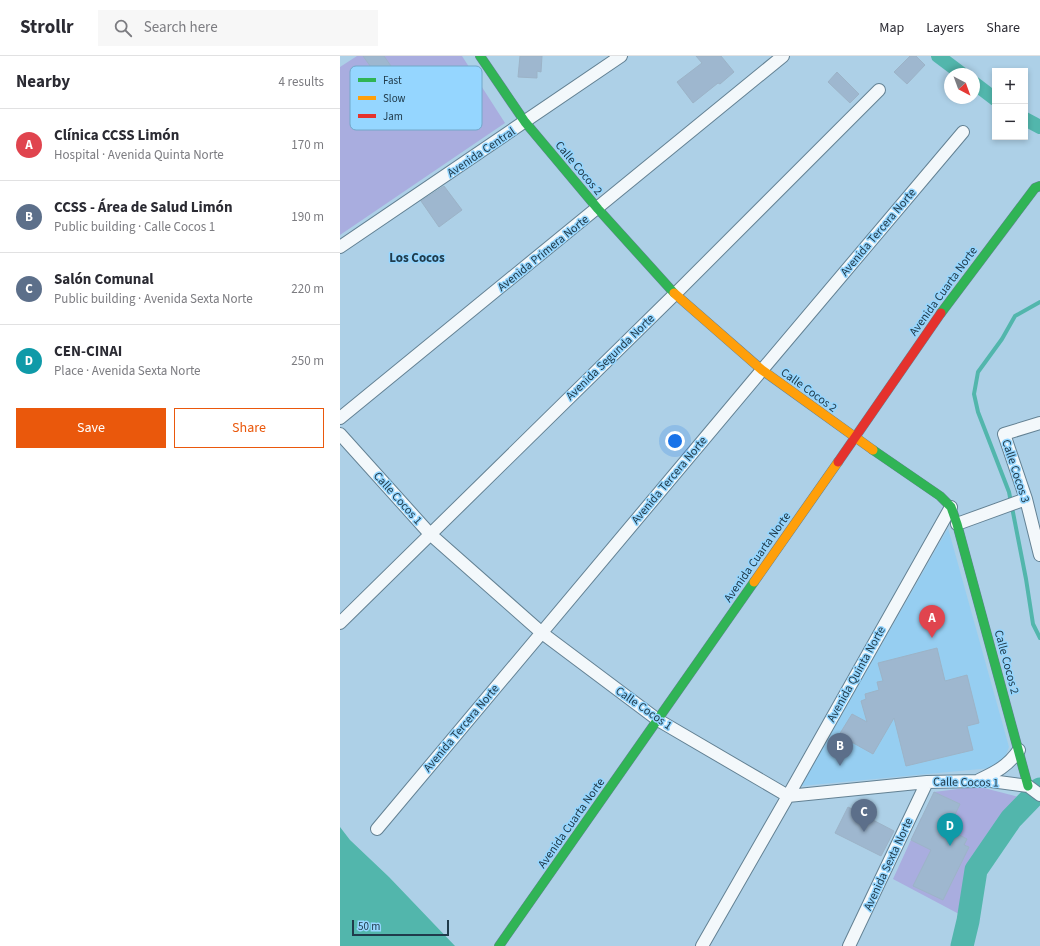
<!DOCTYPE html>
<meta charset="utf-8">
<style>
body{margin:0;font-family:"Source Sans 3",sans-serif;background:#f7f7f7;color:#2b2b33}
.controls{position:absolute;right:12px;top:12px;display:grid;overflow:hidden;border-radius:0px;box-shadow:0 2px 6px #0003}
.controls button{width:36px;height:36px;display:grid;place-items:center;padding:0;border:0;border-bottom:1px solid #e1e1e2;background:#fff;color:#2b2b33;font:20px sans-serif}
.compass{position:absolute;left:604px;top:12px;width:36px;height:36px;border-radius:50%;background:#fff;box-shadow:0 2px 6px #0003;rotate:139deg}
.scale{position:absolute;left:12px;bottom:10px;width:97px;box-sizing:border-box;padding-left:4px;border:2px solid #203b4b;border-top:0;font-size:11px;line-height:14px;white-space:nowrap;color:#203b4b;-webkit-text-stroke:3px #95d6ff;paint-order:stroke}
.you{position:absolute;left:335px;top:385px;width:14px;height:14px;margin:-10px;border:3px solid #fff;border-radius:50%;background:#1a73e8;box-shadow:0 0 0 6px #1a73e833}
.badge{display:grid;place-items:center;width:26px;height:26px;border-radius:50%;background:#ea580c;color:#fff;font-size:13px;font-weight:700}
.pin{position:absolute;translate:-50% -33px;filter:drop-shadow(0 1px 2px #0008)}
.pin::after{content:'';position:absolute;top:21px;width:14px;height:12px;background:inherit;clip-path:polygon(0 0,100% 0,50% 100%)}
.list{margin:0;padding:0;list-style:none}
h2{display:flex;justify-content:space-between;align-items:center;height:52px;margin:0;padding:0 16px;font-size:17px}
h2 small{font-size:13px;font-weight:400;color:#7c7c81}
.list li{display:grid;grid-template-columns:26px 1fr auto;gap:12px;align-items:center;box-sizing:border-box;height:72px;padding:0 16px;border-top:1px solid #e1e1e2}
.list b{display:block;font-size:15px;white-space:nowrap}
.list p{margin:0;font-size:13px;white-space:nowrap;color:#7c7c81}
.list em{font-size:13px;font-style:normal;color:#7c7c81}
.actions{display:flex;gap:8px;padding:12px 16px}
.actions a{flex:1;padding:9px 0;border:1px solid #ea580c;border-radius:0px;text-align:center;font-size:14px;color:#ea580c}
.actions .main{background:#ea580c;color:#fff}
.icon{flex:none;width:22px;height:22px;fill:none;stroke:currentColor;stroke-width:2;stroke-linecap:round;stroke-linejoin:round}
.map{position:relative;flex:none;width:700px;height:890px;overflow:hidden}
header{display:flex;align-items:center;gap:24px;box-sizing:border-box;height:56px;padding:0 20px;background:#fff;border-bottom:1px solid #e1e1e2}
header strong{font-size:19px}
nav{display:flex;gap:22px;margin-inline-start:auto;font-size:14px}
.search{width:280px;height:36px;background:#f7f7f7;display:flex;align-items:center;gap:10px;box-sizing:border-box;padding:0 14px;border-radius:0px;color:#7c7c81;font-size:15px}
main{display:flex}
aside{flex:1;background:#fff}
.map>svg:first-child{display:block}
.built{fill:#96cef1}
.green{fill:#a9addf}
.water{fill:#52b6ac}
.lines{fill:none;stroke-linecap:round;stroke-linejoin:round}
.stream{stroke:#52b6ac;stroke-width:4}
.canal{stroke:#52b6ac;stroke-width:14}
.river{stroke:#52b6ac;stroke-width:23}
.building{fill:#9eb7cf;stroke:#9cb3c7}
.street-casing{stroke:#638193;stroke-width:14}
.fast-casing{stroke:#638193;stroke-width:10}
.slow-casing{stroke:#638193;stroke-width:10}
.jam-casing{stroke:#638193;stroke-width:10}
.street{stroke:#f3f8fb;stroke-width:12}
.fast{stroke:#30b455;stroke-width:9}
.slow{stroke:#ff9f0a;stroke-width:9}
.jam{stroke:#e5322d;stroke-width:9}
.labels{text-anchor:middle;stroke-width:3;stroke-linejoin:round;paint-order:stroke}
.street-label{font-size:12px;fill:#203b4b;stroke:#95d6ff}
.neighbourhood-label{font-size:13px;font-weight:bold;fill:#203b4b;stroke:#95d6ff}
.key{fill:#95d6ff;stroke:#72a8c9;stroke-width:1}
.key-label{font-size:11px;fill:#203b4b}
</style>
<header>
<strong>Strollr</strong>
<div class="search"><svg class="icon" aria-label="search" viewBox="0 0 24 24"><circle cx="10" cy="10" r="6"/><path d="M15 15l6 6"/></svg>Search here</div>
<nav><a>Map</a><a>Layers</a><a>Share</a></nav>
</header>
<main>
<aside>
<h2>Nearby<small>4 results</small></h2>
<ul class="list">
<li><span class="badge" style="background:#e0444e">A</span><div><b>Clínica CCSS Limón</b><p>Hospital · Avenida Quinta Norte</p></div><em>170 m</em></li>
<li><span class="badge" style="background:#5c6f8a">B</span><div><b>CCSS - Área de Salud Limón</b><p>Public building · Calle Cocos 1</p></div><em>190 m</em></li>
<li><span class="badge" style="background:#5c6f8a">C</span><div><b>Salón Comunal</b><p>Public building · Avenida Sexta Norte</p></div><em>220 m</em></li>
<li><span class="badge" style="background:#0f9aa8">D</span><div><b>CEN-CINAI</b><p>Place · Avenida Sexta Norte</p></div><em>250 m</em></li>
</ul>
<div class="actions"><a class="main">Save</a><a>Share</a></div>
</aside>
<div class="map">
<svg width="700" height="890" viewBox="0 0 700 890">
<rect width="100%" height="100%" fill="#add0e7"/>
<path class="built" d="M 608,472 L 669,691 L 664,704 L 651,712 L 461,730 Z"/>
<path class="green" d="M 17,0 L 122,0 L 165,67 L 0,179 L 0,11 Z
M 626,732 L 644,732 L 679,741 L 665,758 L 629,813 L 619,858 L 553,823 L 581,762 L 602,772 L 574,830 L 603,844 L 629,791 L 604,780 L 620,748 L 594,736 Z"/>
<path class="water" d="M 0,771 L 10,784 L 49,821 L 115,890 L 0,890 Z"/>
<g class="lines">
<path class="stream" d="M 700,246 L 675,260 L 662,283 L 638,316 L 634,338 L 638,356 L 669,436 L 686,523 L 693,568 L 700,582"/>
<path class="canal" d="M 598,0 L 622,18
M 634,27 L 655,43
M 685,63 L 700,71"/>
<path class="river" d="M 622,890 L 628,865 L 636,814 L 671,763 L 700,733"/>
</g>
<path class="building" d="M 23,0 L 44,0 L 60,23 L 46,32 Z
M 180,0 L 202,0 L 201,16 L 197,15 L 197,22 L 178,21 Z
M 356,0 L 381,0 L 394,16 L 380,28 L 378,27 L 353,47 L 337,26 L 362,7 Z
M 570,0 L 576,0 L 585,9 L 567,28 L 554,16 Z
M 497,16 L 519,38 L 510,47 L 488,26 Z
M 104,130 L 122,154 L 99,171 L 81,145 Z
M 597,592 L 605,625 L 627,619 L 639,667 L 627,670 L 633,694 L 566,710 L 554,662 L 533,698 L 499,679 L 512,658 L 527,666 L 521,645 L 526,643 L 525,638 L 539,634 L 537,626 L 543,625 L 538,607 Z
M 594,736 L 620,748 L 608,773 L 627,783 L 624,789 L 629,791 L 603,844 L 573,830 L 591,794 L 571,784 Z
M 508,751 L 554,775 L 541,800 L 495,777 Z"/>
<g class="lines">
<defs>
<path id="street" d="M 0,191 L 281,0
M 0,362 L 443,0
M 700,367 L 664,378 L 686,443 L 700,499
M 0,378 L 90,478 L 202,577 L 318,664 L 448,740 L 587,726 L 638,725 L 651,725 L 688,730 L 700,739
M 617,468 L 686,443
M 0,567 L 335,238 L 539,34
M 639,724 C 656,716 668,710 679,694
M 37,773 L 422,314 L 623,76
M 362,890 L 448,740 L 611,451
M 509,890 L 587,726"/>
<path id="fast" d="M 140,0 L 185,66 L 258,153 L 334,237
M 601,257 L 695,132 L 700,130
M 533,394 L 600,440 L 611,451 L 617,468 L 688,730
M 159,890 L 414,526"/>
<path id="slow" d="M 334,237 L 422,314 L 533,394
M 414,526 L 498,406"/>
<path id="jam" d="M 498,406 L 601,257"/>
</defs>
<use href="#street" class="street-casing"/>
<use href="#fast" class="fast-casing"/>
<use href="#slow" class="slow-casing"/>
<use href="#jam" class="jam-casing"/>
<use href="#street" class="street"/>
<use href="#fast" class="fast"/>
<use href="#slow" class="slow"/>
<use href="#jam" class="jam"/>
</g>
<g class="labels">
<g class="street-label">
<text transform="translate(141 96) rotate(-34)" y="4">Avenida Central</text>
<text transform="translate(239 112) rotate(50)" y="4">Calle Cocos 2</text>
<text transform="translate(538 176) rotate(-50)" y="4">Avenida Tercera Norte</text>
<text transform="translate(203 197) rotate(-39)" y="4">Avenida Primera Norte</text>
<text transform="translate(603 235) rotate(-54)" y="4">Avenida Cuarta Norte</text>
<text transform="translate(270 301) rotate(-44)" y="4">Avenida Segunda Norte</text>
<text transform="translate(469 334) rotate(36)" y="4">Calle Cocos 2</text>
<text transform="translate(676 415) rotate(72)" y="4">Calle Cocos 3</text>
<text transform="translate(329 424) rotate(-50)" y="4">Avenida Tercera Norte</text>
<text transform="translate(58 442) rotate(48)" y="4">Calle Cocos 1</text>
<text transform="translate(417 501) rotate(-55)" y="4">Avenida Cuarta Norte</text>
<text transform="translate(667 606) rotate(75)" y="4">Calle Cocos 2</text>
<text transform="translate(516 618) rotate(-61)" y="4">Avenida Quinta Norte</text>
<text transform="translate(304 652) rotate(35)" y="4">Calle Cocos 1</text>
<text transform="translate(121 672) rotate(-50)" y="4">Avenida Tercera Norte</text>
<text transform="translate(626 726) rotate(1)" y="4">Calle Cocos 1</text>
<text transform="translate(231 767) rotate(-55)" y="4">Avenida Cuarta Norte</text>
<text transform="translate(548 808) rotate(-65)" y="4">Avenida Sexta Norte</text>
</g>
<g class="neighbourhood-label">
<text x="77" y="206">Los Cocos</text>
</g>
</g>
<rect x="10" y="10" width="132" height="64" rx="6" class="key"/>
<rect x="18" y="22" width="18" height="4" fill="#30b455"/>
<rect x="18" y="40" width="18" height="4" fill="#ff9f0a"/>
<rect x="18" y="58" width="18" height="4" fill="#e5322d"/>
<g class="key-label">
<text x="43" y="28">Fast</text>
<text x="43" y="46">Slow</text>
<text x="43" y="64">Jam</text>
</g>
</svg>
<div class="controls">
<button>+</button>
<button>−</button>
</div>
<svg class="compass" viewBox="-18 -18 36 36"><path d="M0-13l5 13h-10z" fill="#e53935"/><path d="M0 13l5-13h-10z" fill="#7c7c81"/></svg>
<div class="scale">50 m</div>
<div class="you"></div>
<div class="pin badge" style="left:592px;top:582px;background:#e0444e">A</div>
<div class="pin badge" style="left:500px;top:710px;background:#5c6f8a">B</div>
<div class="pin badge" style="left:524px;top:776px;background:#5c6f8a">C</div>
<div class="pin badge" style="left:610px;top:790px;background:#0f9aa8">D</div>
</div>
</main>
